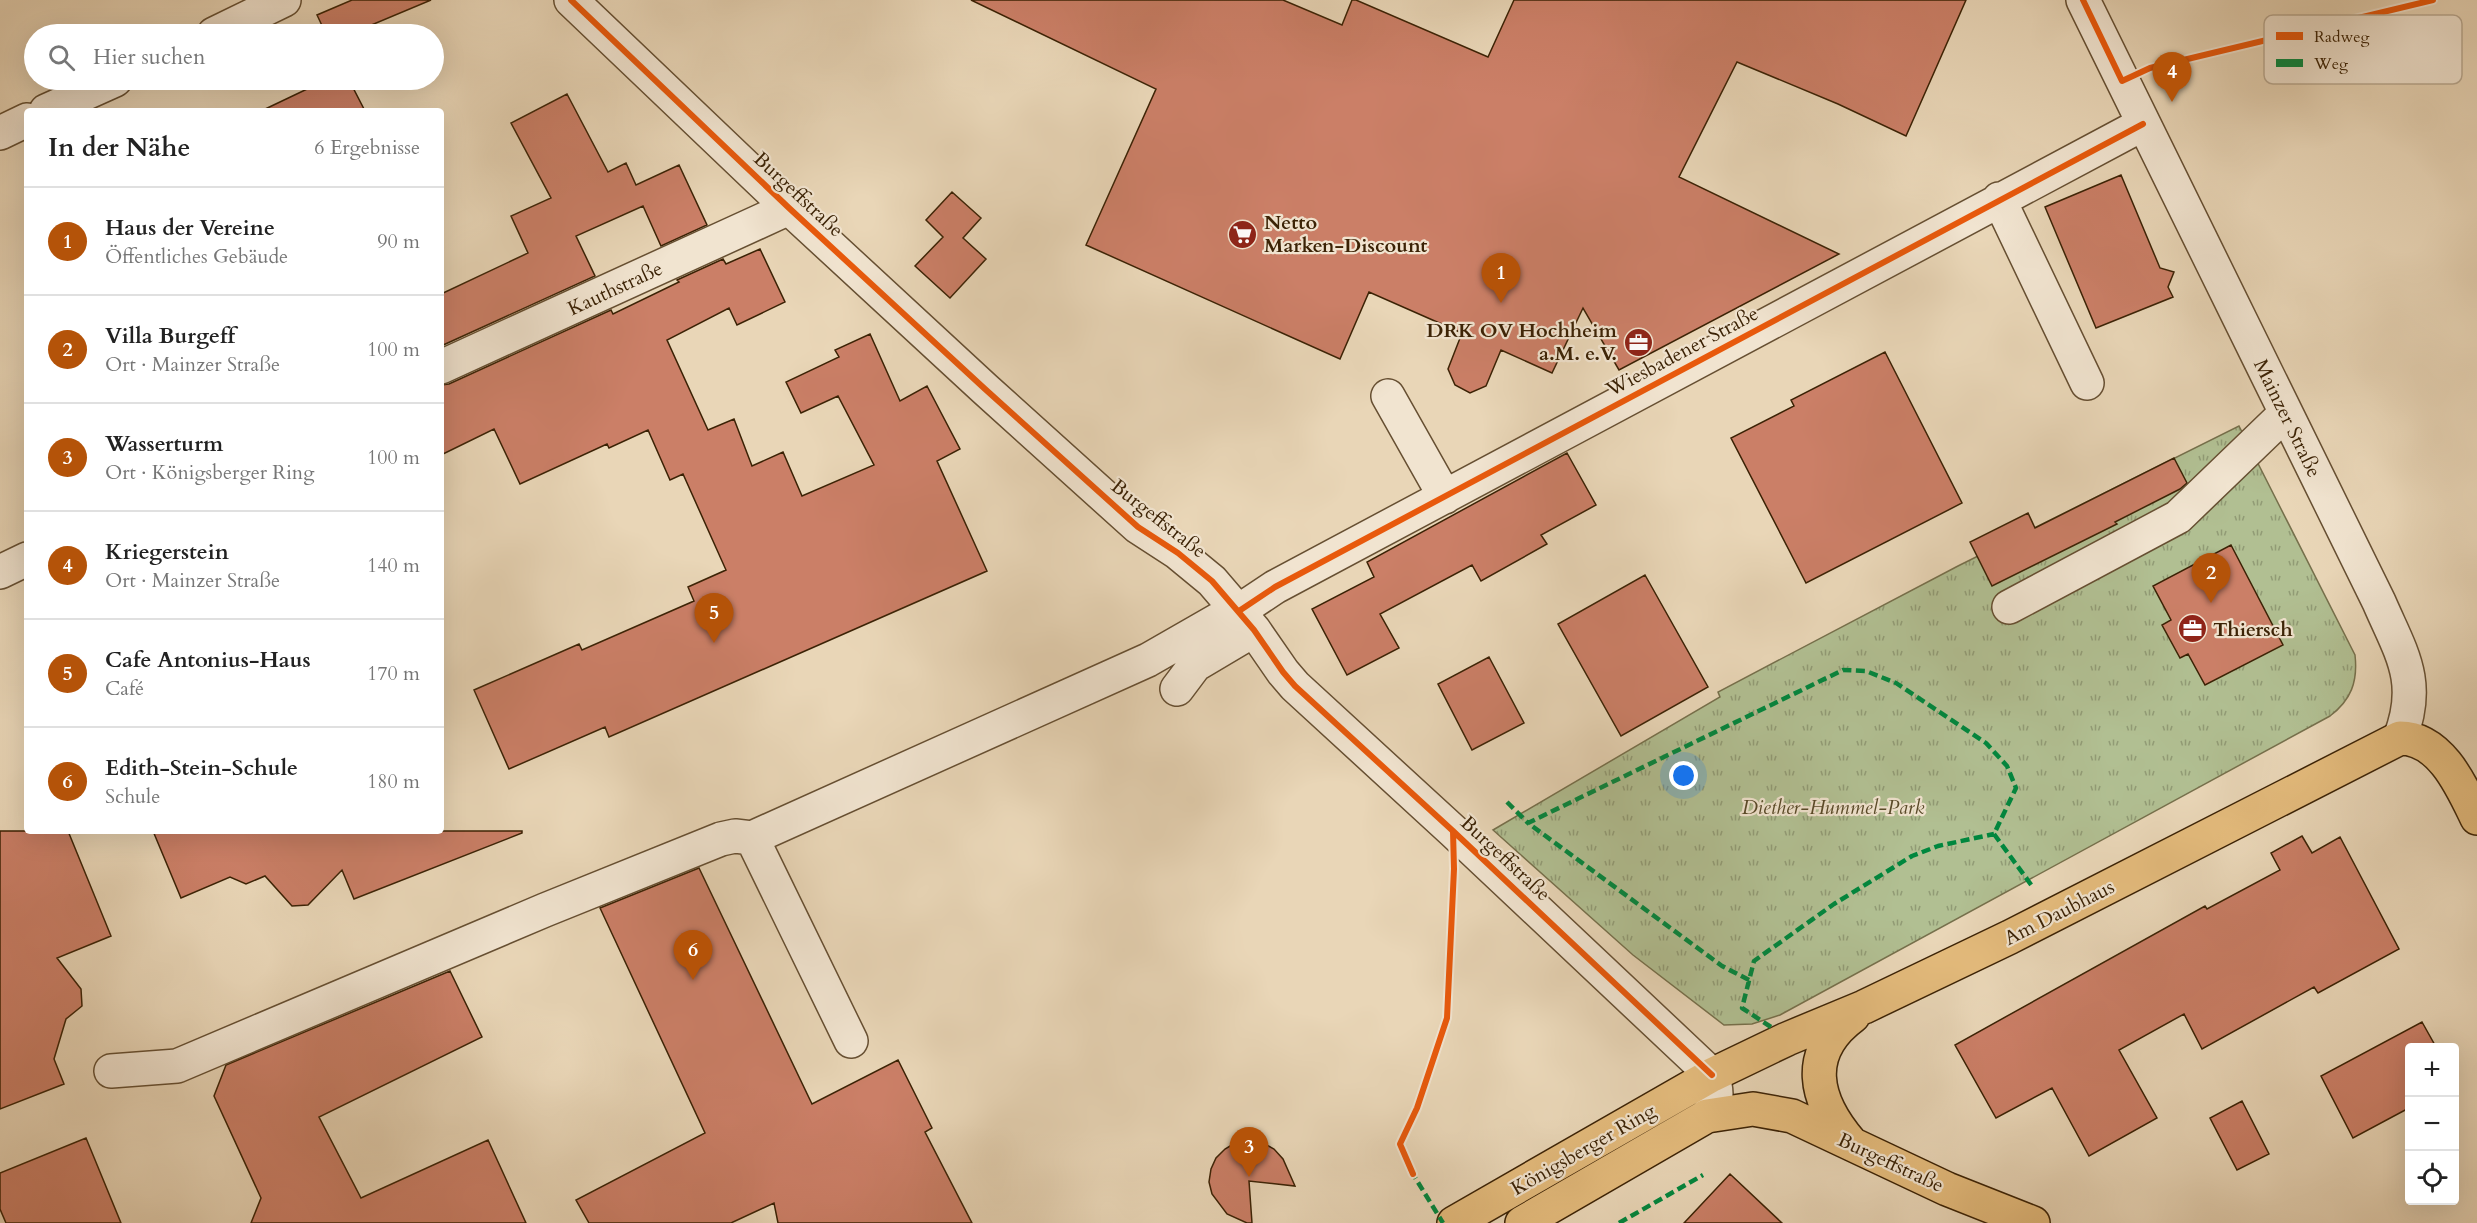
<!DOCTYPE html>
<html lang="de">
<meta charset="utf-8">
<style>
body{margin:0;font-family:Cardo,serif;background:#f2f2f2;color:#222}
.controls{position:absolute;right:18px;bottom:18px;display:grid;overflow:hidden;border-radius:6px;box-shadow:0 6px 24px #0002}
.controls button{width:54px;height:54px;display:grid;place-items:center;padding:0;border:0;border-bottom:2px solid #e0e0e0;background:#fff;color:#222;font:30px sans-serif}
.you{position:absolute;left:1684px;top:776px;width:21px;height:21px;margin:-15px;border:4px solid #fff;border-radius:50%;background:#1a73e8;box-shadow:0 0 0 9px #1a73e833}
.badge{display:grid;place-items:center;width:39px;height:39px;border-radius:50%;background:#b45309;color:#fff;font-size:20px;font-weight:700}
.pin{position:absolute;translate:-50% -50px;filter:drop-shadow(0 2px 3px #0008)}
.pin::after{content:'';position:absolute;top:32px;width:21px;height:18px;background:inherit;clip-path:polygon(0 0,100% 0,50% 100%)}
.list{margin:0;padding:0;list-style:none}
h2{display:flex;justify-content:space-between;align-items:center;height:78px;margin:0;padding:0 24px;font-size:26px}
h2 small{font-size:20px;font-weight:400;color:#767676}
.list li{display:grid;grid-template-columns:39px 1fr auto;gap:18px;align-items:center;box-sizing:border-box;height:108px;padding:0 24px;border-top:2px solid #e0e0e0}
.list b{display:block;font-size:22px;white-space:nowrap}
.list p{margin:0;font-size:20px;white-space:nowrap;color:#767676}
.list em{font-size:20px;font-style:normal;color:#767676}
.icon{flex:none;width:33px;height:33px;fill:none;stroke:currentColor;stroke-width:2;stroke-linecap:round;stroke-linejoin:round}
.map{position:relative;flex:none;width:2477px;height:1223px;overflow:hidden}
.search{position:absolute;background:#fff;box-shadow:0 6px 24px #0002;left:24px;top:24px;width:420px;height:66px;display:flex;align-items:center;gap:15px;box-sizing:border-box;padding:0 21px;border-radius:33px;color:#767676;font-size:22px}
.panel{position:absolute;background:#fff;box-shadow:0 6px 24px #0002;left:24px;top:108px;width:420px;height:726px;border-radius:6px}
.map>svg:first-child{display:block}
.park{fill:url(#park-tufts);stroke:#76704c;stroke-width:1.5}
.building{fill:#cb7f67;stroke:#3b2205;stroke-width:1.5}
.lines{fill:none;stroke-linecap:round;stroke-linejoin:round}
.minor-casing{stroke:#664f32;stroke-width:36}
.major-casing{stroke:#3b2205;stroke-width:36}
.minor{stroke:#f1e4d0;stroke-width:33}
.major{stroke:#e4bb7c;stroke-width:33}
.quiet{stroke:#00873e;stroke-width:4.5;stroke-dasharray:9 4.5;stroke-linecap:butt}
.cycleway-casing{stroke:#f1e4d0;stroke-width:10}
.cycleway{stroke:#e8590c;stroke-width:6}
.labels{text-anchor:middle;stroke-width:4.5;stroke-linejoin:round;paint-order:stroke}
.street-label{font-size:20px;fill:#3b2205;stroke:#f1e4d0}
.poi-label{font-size:20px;font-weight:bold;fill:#3b2205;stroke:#f1e4d0;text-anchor:start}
.park-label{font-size:20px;font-style:italic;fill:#584928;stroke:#f1e4d0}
.key{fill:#f1e4d0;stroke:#baaa93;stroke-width:1.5}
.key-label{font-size:16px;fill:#3b2205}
</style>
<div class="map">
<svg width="2477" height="1223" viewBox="0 0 2477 1223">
<defs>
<pattern id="park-tufts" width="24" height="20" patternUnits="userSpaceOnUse" patternTransform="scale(1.5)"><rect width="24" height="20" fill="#b1bf92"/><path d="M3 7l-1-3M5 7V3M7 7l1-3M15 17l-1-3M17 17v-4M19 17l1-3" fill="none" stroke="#919b75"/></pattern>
</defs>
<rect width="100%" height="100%" fill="#e9d6b7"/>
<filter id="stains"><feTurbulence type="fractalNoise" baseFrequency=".00333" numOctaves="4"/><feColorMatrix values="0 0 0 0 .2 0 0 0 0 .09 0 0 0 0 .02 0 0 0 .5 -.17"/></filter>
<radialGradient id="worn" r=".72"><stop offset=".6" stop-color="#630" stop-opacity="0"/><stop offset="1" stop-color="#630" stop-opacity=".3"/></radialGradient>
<path class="park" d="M 2239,426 L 2355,655 C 2358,682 2351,700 2330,716 L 1780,1015 L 1752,1024 L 1724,1025 L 1633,955 L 1493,830 L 1720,697 L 1718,692 L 1958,566 Z"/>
<path class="building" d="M 352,0 L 431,0 L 350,34 L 326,34 L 317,15 Z
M 971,0 L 1283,0 L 1342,25 L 1352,0 L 1356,0 L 1488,57 L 1514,0 L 1966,0 L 1906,136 L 1838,104 L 1737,62 L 1679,177 L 1839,254 L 1619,370 L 1583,308 L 1552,373 L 1501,350 L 1486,386 L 1470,393 L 1455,385 L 1448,369 L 1462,333 L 1369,292 L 1340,359 L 1086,245 L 1156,89 Z
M 326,80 L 349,80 L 365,111 L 261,111 Z
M 567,94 L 608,172 L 626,163 L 636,185 L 679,165 L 707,225 L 661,246 L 643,206 L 576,236 L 595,276 L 441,346 L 441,294 L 528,253 L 511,216 L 551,198 L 511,123 Z
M 2121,175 L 2160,268 L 2174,272 L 2168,287 L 2173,297 L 2096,328 L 2045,207 Z
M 952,192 L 981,218 L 963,238 L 986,259 L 950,298 L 915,266 L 943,237 L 926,220 Z
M 760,249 L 785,302 L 737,325 L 729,308 L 667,340 L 708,430 L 734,419 L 752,466 L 783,452 L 802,496 L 874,465 L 838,396 L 801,413 L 786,382 L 839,357 L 835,350 L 870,334 L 900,401 L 927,386 L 960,449 L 937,461 L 987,571 L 609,737 L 605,727 L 509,769 L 474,690 L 579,644 L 582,650 L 694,601 L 688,587 L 726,570 L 683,474 L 670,480 L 648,430 L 609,448 L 607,444 L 520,484 L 494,429 L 441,455 L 441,385 L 449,384 L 611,310 L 613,314 L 679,282 L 677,280 L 723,259 L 726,264 Z
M 1885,352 L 1962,503 L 1806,583 L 1731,438 L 1794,406 L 1791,400 Z
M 1567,453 L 1596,505 L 1541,535 L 1547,544 L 1481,581 L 1472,565 L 1380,614 L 1399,648 L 1347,675 L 1312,609 L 1374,577 L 1367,562 Z
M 2174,458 L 2187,483 L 2180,489 L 2115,522 L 2117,524 L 1992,586 L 1970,542 L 2028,513 L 2035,528 Z
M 2231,545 L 2283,645 L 2205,685 L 2188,654 L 2180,658 L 2162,625 L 2171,620 L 2153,586 Z
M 1645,575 L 1708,687 L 1621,736 L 1558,624 Z
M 1489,657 L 1524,723 L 1472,750 L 1438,684 Z
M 0,831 L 68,831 L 111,936 L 57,958 L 81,989 L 82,1006 L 66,1019 L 54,1059 L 64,1084 L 0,1109 Z
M 153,831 L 522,831 L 522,833 L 354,899 L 342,870 L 308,905 L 292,906 L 265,876 L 246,884 L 230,877 L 181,898 Z
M 2302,836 L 2312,853 L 2340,837 L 2399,949 L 2318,993 L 2314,987 L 2202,1049 L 2184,1014 L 2119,1050 L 2157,1118 L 2089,1156 L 2052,1088 L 1996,1118 L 1955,1045 L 2205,906 L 2207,909 L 2280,870 L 2271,853 Z
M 699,868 L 812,1104 L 898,1060 L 932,1128 L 925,1132 L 972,1223 L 778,1223 L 774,1203 L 731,1223 L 589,1223 L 576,1200 L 705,1133 L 600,908 Z
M 450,971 L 482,1037 L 319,1117 L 361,1198 L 488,1140 L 526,1223 L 251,1223 L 261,1198 L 214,1096 L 226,1065 Z
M 2422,1022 L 2436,1047 L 2409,1047 L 2409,1108 L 2353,1138 L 2321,1076 Z
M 2242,1101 L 2269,1154 L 2237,1170 L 2210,1118 Z
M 86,1138 L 121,1223 L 6,1223 L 0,1209 L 0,1173 Z
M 1248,1140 L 1261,1142 L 1274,1149 L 1283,1159 L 1295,1186 L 1249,1181 L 1252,1223 L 1247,1223 L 1227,1214 L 1212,1194 L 1209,1182 L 1211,1169 L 1216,1158 L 1225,1149 L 1235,1143 Z
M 1730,1174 L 1782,1223 L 1684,1223 Z"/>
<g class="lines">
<defs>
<path id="minor" d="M 571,0 L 789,208 L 985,389 L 1138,527 L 1178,553 L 1212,581 L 1254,630 L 1283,672 L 1295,686 L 1453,831 L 1712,1075 C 1718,1092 1718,1101 1707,1116
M 2083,0 L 2379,602 C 2401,653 2422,681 2400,738
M 214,34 L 284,0
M 46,111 L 115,80
M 0,133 L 27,120
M 1999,199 L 2087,383
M 441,367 L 789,208
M 1388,396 L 1445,497
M 0,572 L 27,559
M 2009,607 L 2178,517 L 2286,413
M 1177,689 L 1195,665 L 1254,630
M 752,838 L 851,1041
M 111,1071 L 177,1066 L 545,910 L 721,839 L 735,836 L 752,838 L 1148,660 L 1223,617 L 1239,611 L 1275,587 L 2143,124"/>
<path id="major" d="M 1851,1143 C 1814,1100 1803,1053 1853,1016
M 1454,1223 L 1712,1075 L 1787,1039 L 1864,1007 L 2010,937 L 2400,738 C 2441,738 2462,787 2477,818
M 1522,1223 L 1707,1116 L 1753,1109 L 1792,1116 L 1947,1189 L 2033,1223"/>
</defs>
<use href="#minor" class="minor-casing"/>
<use href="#major" class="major-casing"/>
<use href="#minor" class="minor"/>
<use href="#major" class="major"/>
<path class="quiet" d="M 1507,802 L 1528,823
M 1749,980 L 1722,966 L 1528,823 L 1843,670 L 1866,671 L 1896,683 L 1986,743 L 2007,766 L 2016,788 L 1994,834 L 2032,886
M 1771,1027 L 1742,1008 L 1754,961 L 1834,904 L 1912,856 L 1938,846 L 1994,834
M 1411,1171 L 1443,1223
M 1619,1223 L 1703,1175"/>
<defs>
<path id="cycleway" d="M 571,0 L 789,208 L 985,389 L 1138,527 L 1178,553 L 1212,581 L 1254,630 L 1283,672 L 1295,686 L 1453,831 L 1712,1075
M 2083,0 L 2122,81 L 2150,68 L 2433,0
M 1239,611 L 1275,587 L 2143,124
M 1413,1174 L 1400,1144 L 1417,1108 L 1447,1018 L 1454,869 L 1453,831"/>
</defs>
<use href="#cycleway" class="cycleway-casing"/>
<use href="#cycleway" class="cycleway"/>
</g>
<defs>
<symbol id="supermarket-disc" viewBox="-11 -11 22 22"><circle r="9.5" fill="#8f2418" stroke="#f1e4d0"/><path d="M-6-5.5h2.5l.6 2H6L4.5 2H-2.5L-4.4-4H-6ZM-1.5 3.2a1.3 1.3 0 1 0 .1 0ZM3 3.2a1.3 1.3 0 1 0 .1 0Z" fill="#fff"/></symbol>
<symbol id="office-disc" viewBox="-11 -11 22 22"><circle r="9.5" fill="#8f2418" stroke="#f1e4d0"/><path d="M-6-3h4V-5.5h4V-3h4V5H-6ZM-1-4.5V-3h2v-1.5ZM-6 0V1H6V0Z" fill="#fff"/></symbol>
</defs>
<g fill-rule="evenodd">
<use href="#supermarket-disc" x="1226" y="218" width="33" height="33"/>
<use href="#office-disc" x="1622" y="326" width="33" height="33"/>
<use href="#office-disc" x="2176" y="612" width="33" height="33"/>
</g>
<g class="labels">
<g class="street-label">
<text transform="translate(799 194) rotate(43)" y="7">Burgeffstraße</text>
<text transform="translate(615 288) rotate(-25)" y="7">Kauthstraße</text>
<text transform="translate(1682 351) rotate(-28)" y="7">Wiesbadener Straße</text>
<text transform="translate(2288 418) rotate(64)" y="7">Mainzer Straße</text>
<text transform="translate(1159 518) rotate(38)" y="7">Burgeffstraße</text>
<text transform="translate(1506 858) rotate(43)" y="7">Burgeffstraße</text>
<text transform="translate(2059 912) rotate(-27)" y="7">Am Daubhaus</text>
<text transform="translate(1583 1149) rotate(-30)" y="7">Königsberger Ring</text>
<text transform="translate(1891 1162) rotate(25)" y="7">Burgeffstraße</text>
</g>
<g class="poi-label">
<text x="1264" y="229">Netto<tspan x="1264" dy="23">Marken-Discount</tspan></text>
<text x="1617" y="337" text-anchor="end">DRK OV Hochheim<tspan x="1617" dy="23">a.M. e.V.</tspan></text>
<text x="2213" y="636">Thiersch</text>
</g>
<g class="park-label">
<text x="1833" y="814">Diether-Hummel-Park</text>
</g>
</g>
<rect x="2264" y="15" width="198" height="69" rx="9" class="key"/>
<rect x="2276" y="32" width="27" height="8" fill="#e8590c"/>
<rect x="2276" y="59" width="27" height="8" fill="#00873e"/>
<g class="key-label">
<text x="2314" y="42">Radweg</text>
<text x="2314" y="69">Weg</text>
</g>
<rect width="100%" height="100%" filter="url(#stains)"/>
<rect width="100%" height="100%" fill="url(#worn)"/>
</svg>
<div class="controls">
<button>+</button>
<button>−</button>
<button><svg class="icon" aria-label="locate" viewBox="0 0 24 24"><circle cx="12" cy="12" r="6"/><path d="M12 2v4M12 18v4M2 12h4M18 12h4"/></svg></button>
</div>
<div class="you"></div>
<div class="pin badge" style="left:1501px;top:303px">1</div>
<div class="pin badge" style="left:2211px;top:603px">2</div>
<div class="pin badge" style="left:1249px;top:1177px">3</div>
<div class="pin badge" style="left:2172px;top:102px">4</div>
<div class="pin badge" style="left:714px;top:643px">5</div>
<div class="pin badge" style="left:693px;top:980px">6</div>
<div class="search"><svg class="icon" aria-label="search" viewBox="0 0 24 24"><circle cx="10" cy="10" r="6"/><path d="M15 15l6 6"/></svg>Hier suchen</div>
<section class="panel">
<h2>In der Nähe<small>6 Ergebnisse</small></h2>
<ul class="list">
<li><span class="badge">1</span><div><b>Haus der Vereine</b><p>Öffentliches Gebäude</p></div><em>90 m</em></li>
<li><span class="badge">2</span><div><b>Villa Burgeff</b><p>Ort · Mainzer Straße</p></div><em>100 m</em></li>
<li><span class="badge">3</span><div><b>Wasserturm</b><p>Ort · Königsberger Ring</p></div><em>100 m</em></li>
<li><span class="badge">4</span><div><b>Kriegerstein</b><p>Ort · Mainzer Straße</p></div><em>140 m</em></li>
<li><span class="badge">5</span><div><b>Cafe Antonius-Haus</b><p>Café</p></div><em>170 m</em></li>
<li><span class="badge">6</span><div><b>Edith-Stein-Schule</b><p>Schule</p></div><em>180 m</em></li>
</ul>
</section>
</div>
